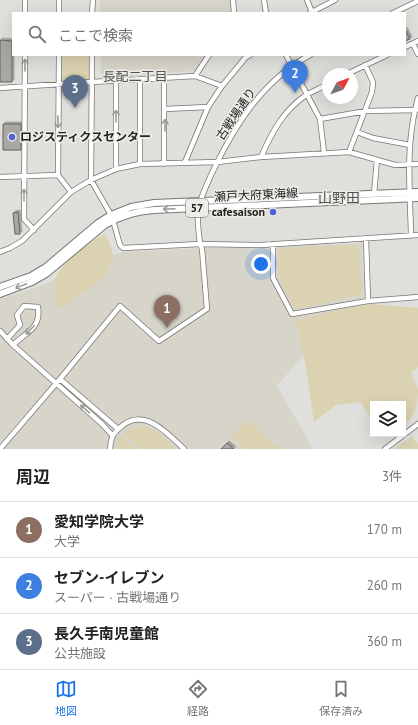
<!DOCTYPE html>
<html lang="ja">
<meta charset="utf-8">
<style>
body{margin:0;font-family:"PT Sans","Noto Sans JP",sans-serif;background:#f6f6f6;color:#202124}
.controls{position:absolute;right:12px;bottom:12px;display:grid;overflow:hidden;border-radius:0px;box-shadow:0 4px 16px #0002}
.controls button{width:36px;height:36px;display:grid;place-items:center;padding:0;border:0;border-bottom:1px solid #e0e0e0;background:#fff;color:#202124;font:20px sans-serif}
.compass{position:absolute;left:322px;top:68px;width:36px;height:36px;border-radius:50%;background:#fff;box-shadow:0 4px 16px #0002;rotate:49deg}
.you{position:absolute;left:261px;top:264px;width:14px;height:14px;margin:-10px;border:3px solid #fff;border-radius:50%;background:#1a73e8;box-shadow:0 0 0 6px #1a73e833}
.badge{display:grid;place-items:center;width:26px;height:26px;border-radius:50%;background:#1a73e8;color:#fff;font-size:13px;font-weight:700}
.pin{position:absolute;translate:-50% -33px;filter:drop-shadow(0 1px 2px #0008)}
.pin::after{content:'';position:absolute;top:21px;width:14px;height:12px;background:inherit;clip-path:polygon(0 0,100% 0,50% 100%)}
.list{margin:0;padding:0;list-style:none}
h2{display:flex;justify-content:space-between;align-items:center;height:52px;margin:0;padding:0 16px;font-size:17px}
h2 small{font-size:13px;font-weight:400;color:#757577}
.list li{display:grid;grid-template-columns:26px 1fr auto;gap:12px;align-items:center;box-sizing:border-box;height:56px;padding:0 16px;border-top:1px solid #e0e0e0}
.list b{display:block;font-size:15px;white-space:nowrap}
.list p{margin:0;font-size:13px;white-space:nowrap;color:#757577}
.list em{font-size:13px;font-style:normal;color:#757577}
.icon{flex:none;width:22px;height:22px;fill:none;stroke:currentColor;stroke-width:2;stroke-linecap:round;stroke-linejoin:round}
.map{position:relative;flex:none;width:418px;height:449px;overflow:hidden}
.search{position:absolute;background:#fff;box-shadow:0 4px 16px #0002;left:12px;right:12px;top:12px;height:44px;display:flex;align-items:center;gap:10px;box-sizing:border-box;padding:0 14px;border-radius:0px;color:#757577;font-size:15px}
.sheet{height:220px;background:#fff}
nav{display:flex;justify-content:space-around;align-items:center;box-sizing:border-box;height:56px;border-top:1px solid #e0e0e0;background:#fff;font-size:11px;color:#757577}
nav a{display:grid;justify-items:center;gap:2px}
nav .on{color:#1a73e8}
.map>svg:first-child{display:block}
.built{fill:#d7d4ca}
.green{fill:#dad2b0}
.building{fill:#a8a7a3;stroke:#62625e;filter:url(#shadow)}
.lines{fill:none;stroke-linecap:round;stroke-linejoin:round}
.minor-casing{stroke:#787774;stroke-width:6}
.major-casing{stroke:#787774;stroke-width:8}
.minor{stroke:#fff;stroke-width:4.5}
.major{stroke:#fff;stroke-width:6}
.oneway{stroke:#9c9c9b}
.poi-dot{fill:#5063d9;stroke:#edece8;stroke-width:1.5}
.labels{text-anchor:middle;stroke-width:3;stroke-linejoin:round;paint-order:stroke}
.shield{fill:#edece8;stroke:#605f5d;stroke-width:1}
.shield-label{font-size:11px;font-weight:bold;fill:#232221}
.street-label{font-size:12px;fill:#232221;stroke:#edece8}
.poi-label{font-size:12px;font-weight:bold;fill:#232221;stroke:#edece8;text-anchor:start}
.neighbourhood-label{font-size:13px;fill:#555451;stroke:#edece8}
.quarter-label{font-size:14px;fill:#555451;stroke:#edece8}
</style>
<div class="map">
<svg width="418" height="449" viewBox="0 0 418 449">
<defs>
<filter id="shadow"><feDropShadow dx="2" dy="-2" stdDeviation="0" flood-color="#0004"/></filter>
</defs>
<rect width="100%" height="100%" fill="#dfdfdb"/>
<path class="built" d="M 100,0 L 230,0 L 231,13 L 100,13 Z
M 101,55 L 207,55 L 196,71 L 101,78 Z
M 362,243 L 364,302 L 303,355 L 277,386 L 313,449 L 0,449 L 0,299 L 27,291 L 122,252 L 204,248 L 271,247 Z"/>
<path class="green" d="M 62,55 L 91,55 L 90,80 L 64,83 L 61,80 Z
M 105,234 L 110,244 L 114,259 L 105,276 L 66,306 L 56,306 C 56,299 54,283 56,277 C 64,260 89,242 105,234 Z
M 358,245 L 362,294 L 295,310 L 279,277 L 278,248 Z
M 369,304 L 418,308 L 418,367 L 411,373 C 413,378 417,385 418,391 C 418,403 414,420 403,425 L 403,404 L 373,404 L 373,421 L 360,402 L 336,405 L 314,422 L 306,367 L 296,320 Z
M 247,420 L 281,449 L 246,449 L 232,437 Z
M 136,426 C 153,425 164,438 176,449 L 141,449 L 124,433 Z
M 122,435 L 137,449 L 116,449 L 119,440 Z
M 412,436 L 418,444 L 418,449 L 394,449 Z"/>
<path class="building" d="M 405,29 L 410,39 L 405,41 Z
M 0,40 L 12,41 L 12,82 L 0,82 Z
M 3,124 L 21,124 L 21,150 L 3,150 Z
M 18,212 L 20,234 L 15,234 L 13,213 Z
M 227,443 L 234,449 L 221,449 Z"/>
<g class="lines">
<defs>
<path id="minor" d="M 233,0 L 234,13
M 264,0 L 266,13
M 307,0 L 312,12
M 25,13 L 25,0
M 59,13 L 59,0
M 92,13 L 93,0
M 310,13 L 335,0
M 393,13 L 418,1
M 413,44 L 418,54
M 405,47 L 418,41
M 25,55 L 24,219 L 34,230
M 59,55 L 58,175 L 71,192
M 92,55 L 91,180 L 111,215
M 286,55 L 320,119 L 324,152
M 347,74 L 387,55
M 195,76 L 209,55
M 0,88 L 92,82 L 195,76 L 222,86
M 165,109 L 208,107
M 320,119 L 366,111 L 416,110
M 357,132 L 373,138 L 410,145
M 349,152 L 372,92 L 373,82 L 365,65
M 261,157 C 272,132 283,111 306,95 C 313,91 321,88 328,84
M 185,162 L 208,107 L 222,86 L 246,57 L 250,55
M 140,164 L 140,79
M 164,164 L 164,78
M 116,169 L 116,80
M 0,177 L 58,175
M 374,194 L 377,160
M 113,220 L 120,245 L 123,248 L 200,244 L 261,245 L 418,235
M 411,235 C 410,189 405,144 418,98
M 366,238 L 368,301
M 273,244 L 273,278 L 292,314 L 368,301 L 418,297
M 0,252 L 10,248 L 22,241 L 71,192 L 91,180 L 116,169 L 140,164 L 218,162 L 261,157 L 349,152 L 395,165 L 418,164
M 0,331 L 13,345 L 102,424 L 113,436
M 7,339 L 20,325 L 17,315 L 24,306 L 38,307 C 41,329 26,332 13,345
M 60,379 L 118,429
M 0,449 L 60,379 L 120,306 L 159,341 L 207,309 L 202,249 L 200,244 C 199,234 196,217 199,207 C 201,196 207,184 212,173 C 235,125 262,81 310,55
M 110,449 C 111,437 113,433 123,425 C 146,408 168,434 184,449
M 385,449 L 418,424"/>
<path id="major" d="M 0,287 L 31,276 L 46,267 L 98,223 L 111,215 L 131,207 L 154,203 L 418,192
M 0,294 L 32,282 L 46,274 L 105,225 C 120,216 136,211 154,210 L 418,198"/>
</defs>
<use href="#minor" class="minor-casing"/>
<use href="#major" class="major-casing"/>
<use href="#minor" class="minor"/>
<use href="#major" class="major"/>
</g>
<defs><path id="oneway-shaft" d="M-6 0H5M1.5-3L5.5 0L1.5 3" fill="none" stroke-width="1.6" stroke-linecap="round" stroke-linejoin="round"/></defs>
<g class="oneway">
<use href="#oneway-shaft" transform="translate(25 65) rotate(-90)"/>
<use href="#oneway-shaft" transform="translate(116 116) rotate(-90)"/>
<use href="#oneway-shaft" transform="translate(58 122) rotate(90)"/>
<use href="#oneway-shaft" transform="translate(165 125) rotate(-89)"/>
<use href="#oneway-shaft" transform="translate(24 195) rotate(-90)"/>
<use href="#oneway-shaft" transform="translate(169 209) rotate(178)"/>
<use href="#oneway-shaft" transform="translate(21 286) rotate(158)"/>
<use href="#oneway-shaft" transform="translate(30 330) rotate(134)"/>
<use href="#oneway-shaft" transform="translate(85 409) rotate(-139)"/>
</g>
<g class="poi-dot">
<circle cx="12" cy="137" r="4"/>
<circle cx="273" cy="212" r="4"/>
</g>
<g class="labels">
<rect class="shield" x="186" y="199" width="22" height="18" rx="3"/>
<g class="shield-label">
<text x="197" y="212">57</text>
</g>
<g class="street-label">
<text transform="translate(236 114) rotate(-56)" y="4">古戦場通り</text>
<text transform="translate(256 195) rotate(-3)" y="4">瀬戸大府東海線</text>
</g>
<g class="poi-label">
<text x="20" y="141">ロジスティクスセンター</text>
<text x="265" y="216" text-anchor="end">cafesaison</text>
</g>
<g class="neighbourhood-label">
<text x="135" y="81">長配二丁目</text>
</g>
<g class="quarter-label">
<text x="339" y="203">山野田</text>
</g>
</g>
</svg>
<div class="controls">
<button><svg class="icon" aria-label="layers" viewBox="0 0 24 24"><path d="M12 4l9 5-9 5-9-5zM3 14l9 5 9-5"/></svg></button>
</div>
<svg class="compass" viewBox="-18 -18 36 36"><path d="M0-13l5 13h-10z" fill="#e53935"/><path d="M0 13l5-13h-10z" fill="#757577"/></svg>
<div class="you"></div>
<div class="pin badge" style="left:167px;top:328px;background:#8d6e63">1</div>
<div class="pin badge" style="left:295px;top:93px;background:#3f7fe0">2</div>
<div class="pin badge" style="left:75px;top:108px;background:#5c6f8a">3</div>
<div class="search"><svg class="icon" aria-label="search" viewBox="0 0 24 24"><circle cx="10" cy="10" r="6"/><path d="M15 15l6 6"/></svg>ここで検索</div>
</div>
<section class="sheet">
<h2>周辺<small>3件</small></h2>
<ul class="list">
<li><span class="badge" style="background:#8d6e63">1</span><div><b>愛知学院大学</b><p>大学</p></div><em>170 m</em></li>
<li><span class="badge" style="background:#3f7fe0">2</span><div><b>セブン-イレブン</b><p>スーパー · 古戦場通り</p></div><em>260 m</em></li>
<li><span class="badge" style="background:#5c6f8a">3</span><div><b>長久手南児童館</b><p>公共施設</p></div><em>360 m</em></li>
</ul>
</section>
<nav>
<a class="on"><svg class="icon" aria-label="map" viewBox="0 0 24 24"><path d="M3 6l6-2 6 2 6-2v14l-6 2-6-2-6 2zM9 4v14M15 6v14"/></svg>地図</a>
<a><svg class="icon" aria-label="directions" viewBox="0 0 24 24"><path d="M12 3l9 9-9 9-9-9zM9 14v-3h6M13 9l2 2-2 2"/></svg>経路</a>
<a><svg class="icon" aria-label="saved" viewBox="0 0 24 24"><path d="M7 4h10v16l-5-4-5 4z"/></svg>保存済み</a>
</nav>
